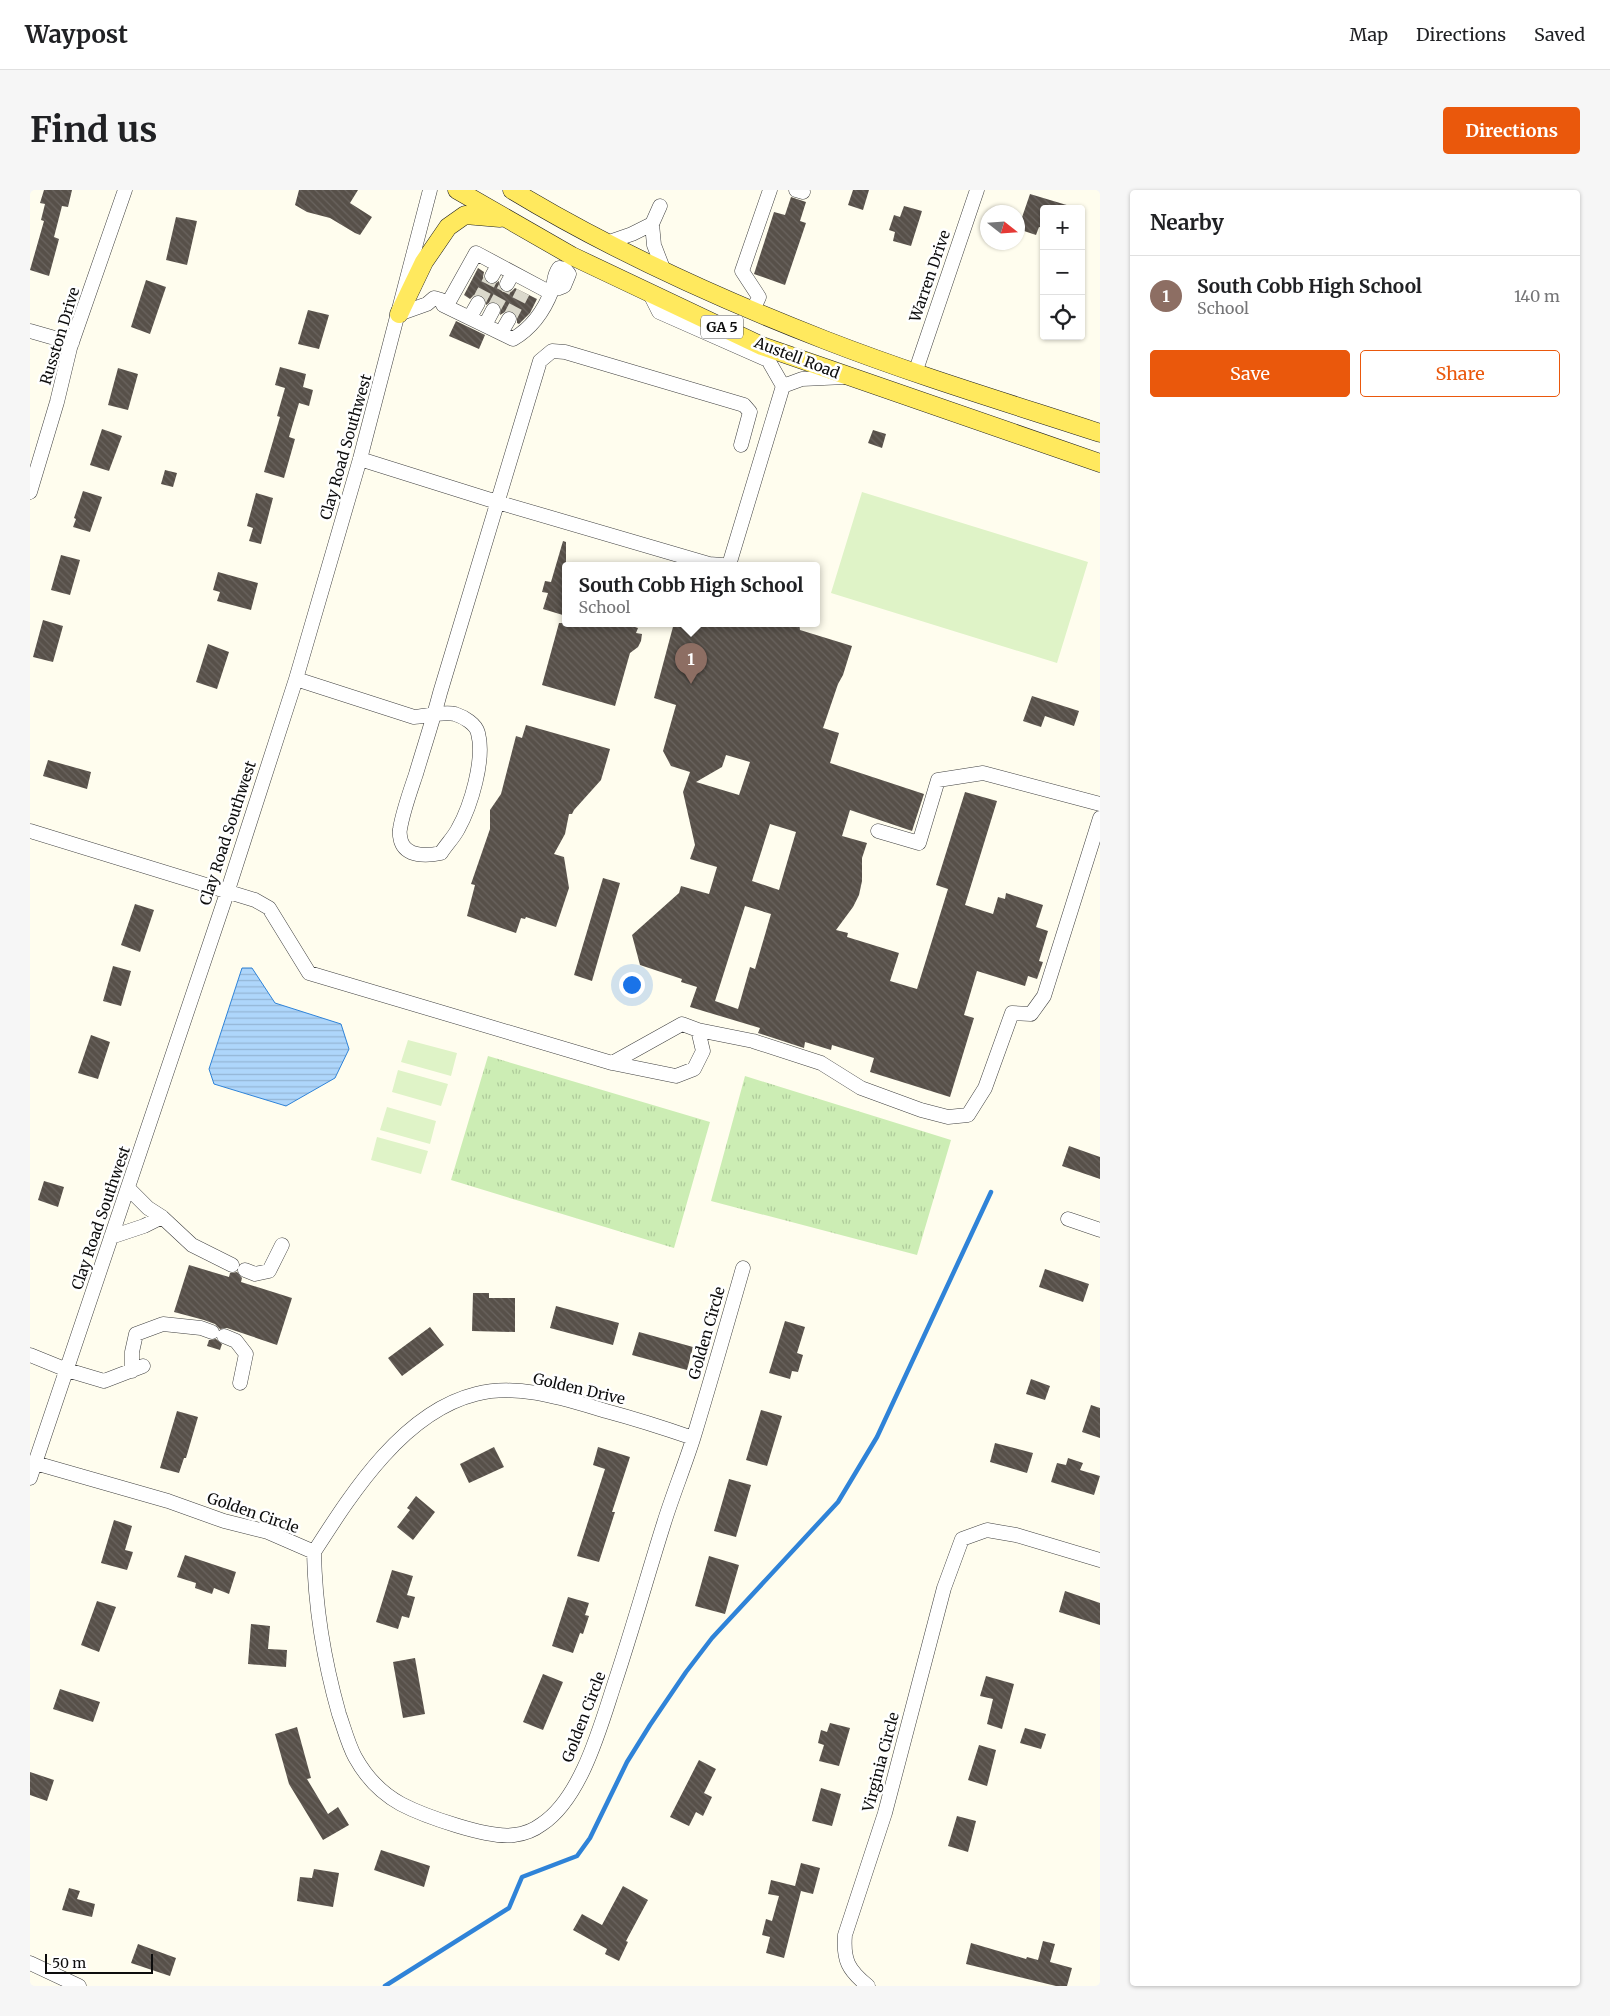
<!DOCTYPE html>
<meta charset="utf-8">
<style>
body{margin:0;font-family:Merriweather,serif;background:#f6f6f6;color:#202124}
.controls{position:absolute;right:15px;top:15px;display:grid;overflow:hidden;border-radius:5px;box-shadow:0 1px 4px #0004}
.controls button{width:45px;height:45px;display:grid;place-items:center;padding:0;border:0;border-bottom:1px solid #e0e0e0;background:#fff;color:#202124;font:25px sans-serif}
.compass{position:absolute;left:950px;top:15px;width:45px;height:45px;border-radius:50%;background:#fff;box-shadow:0 1px 4px #0004;rotate:107deg}
.scale{position:absolute;left:15px;bottom:12px;width:108px;box-sizing:border-box;padding-left:5px;border:2px solid #0d0d0d;border-top:0;font-size:14px;line-height:18px;white-space:nowrap;color:#0d0d0d;-webkit-text-stroke:4px #fff;paint-order:stroke}
.you{position:absolute;left:601px;top:794px;width:18px;height:18px;margin:-12px;border:4px solid #fff;border-radius:50%;background:#1a73e8;box-shadow:0 0 0 8px #1a73e833}
.badge{display:grid;place-items:center;width:32px;height:32px;border-radius:50%;background:#ea580c;color:#fff;font-size:16px;font-weight:700}
.pin{position:absolute;translate:-50% -41px;filter:drop-shadow(0 1px 2px #0008)}
.pin::after{content:'';position:absolute;top:26px;width:18px;height:15px;background:inherit;clip-path:polygon(0 0,100% 0,50% 100%)}
.popup{position:absolute;left:532px;top:372px;width:258px;height:65px;box-sizing:border-box;display:grid;place-content:center;border-radius:5px;background:#fff;filter:drop-shadow(0 1px 4px #0005);font-size:16px;white-space:nowrap;color:#757577}
.popup b{font-size:19px;color:#202124}
.popup::after{content:'';position:absolute;left:50%;top:100%;margin-left:-10px;border:10px solid transparent;border-top-color:#fff}
.list{margin:0;padding:0;list-style:none}
h2{display:flex;justify-content:space-between;align-items:center;height:65px;margin:0;padding:0 20px;font-size:21px}
h2 small{font-size:16px;font-weight:400;color:#757577}
.list li{display:grid;grid-template-columns:32px 1fr auto;gap:15px;align-items:center;box-sizing:border-box;height:80px;padding:0 20px;border-top:1px solid #e0e0e0}
.list b{display:block;font-size:19px;white-space:nowrap}
.list p{margin:0;font-size:16px;white-space:nowrap;color:#757577}
.list em{font-size:16px;font-style:normal;color:#757577}
.actions{display:flex;gap:10px;padding:15px 20px}
.actions a{flex:1;padding:11px 0;border:1px solid #ea580c;border-radius:5px;text-align:center;font-size:18px;color:#ea580c}
.actions .main{background:#ea580c;color:#fff}
.icon{flex:none;width:28px;height:28px;fill:none;stroke:currentColor;stroke-width:2;stroke-linecap:round;stroke-linejoin:round}
.map{position:relative;flex:none;width:1070px;height:1796px;overflow:hidden;border-radius:5px}
header{display:flex;align-items:center;gap:30px;box-sizing:border-box;height:70px;padding:0 25px;background:#fff;border-bottom:1px solid #e0e0e0}
header strong{font-size:24px}
nav{display:flex;gap:28px;margin-inline-start:auto;font-size:18px}
.intro{display:flex;align-items:center;justify-content:space-between;box-sizing:border-box;height:120px;padding:0 30px}
h1{margin:0;font-size:35px}
.button{padding:12px 22px;border-radius:5px;background:#ea580c;color:#fff;font-size:18px;font-weight:700}
main{display:flex;gap:30px;padding:0 30px}
aside{flex:1;background:#fff;border-radius:5px;box-shadow:0 1px 4px #0004}
.map>svg:first-child{display:block}
.grass{fill:url(#grass-tufts)}
.pitch{fill:#dff3c7}
.water{fill:url(#water-rules);stroke:#2f83d8}
.lines{fill:none;stroke-linecap:round;stroke-linejoin:round}
.stream{stroke:#2f83d8;stroke-width:4.5}
.building{fill:url(#building-back-hatch);fill-rule:evenodd}
.minor-tunnel{stroke:#dbd9cc;stroke-width:14;stroke-dasharray:14 7;stroke-linecap:butt}
.minor-casing{stroke:#404040;stroke-width:15}
.major-casing{stroke:#1e1e1e;stroke-width:19}
.minor{stroke:#fff;stroke-width:14}
.major{stroke:#ffe95e;stroke-width:18}
.labels{text-anchor:middle;stroke-width:5;stroke-linejoin:round;paint-order:stroke}
.shield{fill:#fff;stroke:#565656;stroke-width:1}
.shield-label{font-size:14px;font-weight:bold;fill:#0d0d0d}
.street-label{font-size:15px;fill:#0d0d0d;stroke:#fff}
</style>
<header>
<strong>Waypost</strong>
<nav><a>Map</a><a>Directions</a><a>Saved</a></nav>
</header>
<div class="intro"><h1>Find us</h1><a class="button">Directions</a></div>
<main>
<div class="map">
<svg width="1070" height="1796" viewBox="0 0 1070 1796">
<defs>
<pattern id="grass-tufts" width="24" height="20" patternUnits="userSpaceOnUse" patternTransform="scale(1.25)"><rect width="24" height="20" fill="#ccedb4"/><path d="M3 7l-1-3M5 7V3M7 7l1-3M15 17l-1-3M17 17v-4M19 17l1-3" fill="none" stroke="#aeca9a"/></pattern>
<pattern id="water-rules" width="6" height="5" patternUnits="userSpaceOnUse" patternTransform="scale(1.25)"><rect width="6" height="5" fill="#aed6fb"/><path d="M0 2.5h6" fill="none" stroke="#94b6d6"/></pattern>
<pattern id="building-back-hatch" width="6" height="6" patternUnits="userSpaceOnUse" patternTransform="scale(1.25)"><rect width="6" height="6" fill="#575049"/><path d="M-1 5l2 2M0 0l6 6M5-1l2 2" fill="none" stroke="#6a645f"/></pattern>
</defs>
<rect width="100%" height="100%" fill="#fffdee"/>
<path class="grass" d="M 458,866 L 680,932 L 644,1058 L 421,990 Z
M 715,886 L 921,950 L 887,1065 L 681,1011 Z"/>
<path class="pitch" d="M 832,302 L 1058,372 L 1027,473 L 801,403 Z
M 378,850 L 427,863 L 421,886 L 371,872 Z
M 368,880 L 418,894 L 411,916 L 362,902 Z
M 357,917 L 406,931 L 400,954 L 350,940 Z
M 347,947 L 398,961 L 391,984 L 341,970 Z"/>
<path class="water" d="M 212,778 L 222,778 L 245,813 L 311,834 L 319,859 L 305,888 L 256,916 L 184,894 L 179,879 Z"/>
<g class="lines">
<path class="stream" d="M 355,1796 L 479,1718 L 492,1687 L 547,1666 L 560,1648 L 597,1572 L 620,1535 L 656,1482 L 682,1448 L 808,1312 L 847,1247 L 961,1002"/>
</g>
<path class="building" d="M 14,0 L 42,0 L 38,17 L 32,16 L 24,47 L 29,49 L 19,86 L 0,80 L 14,31 L 11,30 L 15,14 L 10,13 Z
M 269,0 L 328,0 L 320,13 L 342,27 L 330,45 L 325,43 L 300,28 L 277,22 L 265,15 Z
M 823,0 L 839,0 L 833,20 L 818,15 Z
M 1000,4 L 1040,16 L 1039,19 L 1014,19 L 1014,38 L 1009,37 L 1006,45 L 988,39 Z
M 761,7 L 776,12 L 770,31 L 776,33 L 755,95 L 724,84 L 744,22 L 755,25 Z
M 874,16 L 892,21 L 881,56 L 863,51 L 865,42 L 859,40 L 864,25 L 870,27 Z
M 146,27 L 167,31 L 157,75 L 136,70 Z
M 448,78 L 454,82 L 453,87 L 457,93 L 463,95 L 469,91 L 469,98 L 473,102 L 481,102 L 485,98 L 507,109 L 500,123 L 489,134 L 487,133 L 487,125 L 483,121 L 478,120 L 470,125 L 471,116 L 467,112 L 462,111 L 456,115 L 456,109 L 452,105 L 444,105 L 440,109 L 434,105 Z
M 116,90 L 136,97 L 120,144 L 101,137 Z
M 278,120 L 299,125 L 289,159 L 268,154 Z
M 426,131 L 455,145 L 449,159 L 419,146 Z
M 250,177 L 276,184 L 273,197 L 283,200 L 279,216 L 269,213 L 259,247 L 265,249 L 254,288 L 234,282 L 250,227 L 247,226 L 255,198 L 245,195 Z
M 88,178 L 108,184 L 98,220 L 78,215 Z
M 72,239 L 92,246 L 79,281 L 60,275 Z
M 843,240 L 856,244 L 852,258 L 838,253 Z
M 135,280 L 147,283 L 143,297 L 131,294 Z
M 53,301 L 72,307 L 60,342 L 43,337 L 46,329 L 44,328 Z
M 226,303 L 243,308 L 231,354 L 219,351 L 223,338 L 217,336 Z
M 533,351 L 536,352 L 536,426 L 513,419 L 518,403 L 512,402 L 515,391 L 521,392 Z
M 31,365 L 50,370 L 40,405 L 21,400 Z
M 188,382 L 228,393 L 221,420 L 187,411 L 190,402 L 183,400 Z
M 13,430 L 33,436 L 23,472 L 3,467 Z
M 529,433 L 593,433 L 608,438 L 606,443 L 612,444 L 611,451 L 608,457 L 600,463 L 585,516 L 512,495 Z
M 644,433 L 769,433 L 770,440 L 822,456 L 813,485 L 808,494 L 793,538 L 809,543 L 800,573 L 894,604 L 882,641 L 820,620 L 812,646 L 837,653 L 832,668 L 832,691 L 829,705 L 823,717 L 806,740 L 818,743 L 817,747 L 869,763 L 860,791 L 887,799 L 918,699 L 906,695 L 935,602 L 967,611 L 935,715 L 963,724 L 968,707 L 975,709 L 976,703 L 1013,715 L 1006,737 L 1018,741 L 1009,771 L 1013,772 L 1007,789 L 998,786 L 995,796 L 947,781 L 934,825 L 944,828 L 920,907 L 840,882 L 844,868 L 802,855 L 801,860 L 775,852 L 774,858 L 728,843 L 730,838 L 660,817 L 667,797 L 651,792 L 652,789 L 610,775 L 602,745 L 649,703 L 651,696 L 679,704 L 687,677 L 660,669 L 665,655 L 653,602 L 660,582 L 641,576 L 633,561 L 646,515 L 624,508 ZM 696,565 L 720,572 L 709,605 L 666,592 L 692,577 ZM 740,634 L 766,642 L 749,700 L 722,691 ZM 715,716 L 741,724 L 725,779 L 720,777 L 708,819 L 685,811 Z
M 178,454 L 199,462 L 187,499 L 166,492 Z
M 1002,506 L 1049,521 L 1044,536 L 1015,526 L 1011,537 L 993,531 Z
M 496,535 L 580,559 L 571,590 L 544,620 L 542,624 L 539,624 L 535,644 L 524,664 L 534,667 L 539,698 L 526,737 L 496,727 L 495,729 L 491,728 L 486,743 L 437,726 L 445,695 L 441,694 L 460,639 L 460,620 L 471,604 L 486,546 L 492,548 Z
M 18,570 L 61,582 L 57,599 L 13,586 Z
M 573,688 L 590,693 L 562,791 L 544,785 Z
M 105,714 L 124,720 L 110,762 L 91,755 Z
M 83,776 L 101,781 L 91,816 L 73,811 Z
M 61,845 L 80,852 L 68,889 L 48,883 Z
M 1039,956 L 1070,967 L 1070,989 L 1032,976 Z
M 14,991 L 34,997 L 28,1017 L 8,1010 Z
M 159,1075 L 199,1087 L 200,1083 L 207,1082 L 212,1088 L 211,1092 L 262,1108 L 247,1155 L 197,1138 L 190,1139 L 185,1134 L 174,1130 L 144,1122 Z
M 1015,1079 L 1059,1094 L 1053,1112 L 1009,1097 Z
M 443,1103 L 459,1103 L 459,1108 L 485,1108 L 485,1142 L 442,1141 Z
M 526,1116 L 589,1133 L 583,1155 L 520,1138 Z
M 755,1131 L 775,1137 L 767,1163 L 773,1165 L 768,1182 L 762,1181 L 760,1189 L 739,1183 Z
M 400,1137 L 414,1155 L 372,1186 L 358,1168 Z
M 609,1142 L 663,1157 L 657,1180 L 602,1165 Z
M 186,1149 L 192,1154 L 190,1160 L 177,1156 L 179,1150 Z
M 1001,1189 L 1020,1196 L 1015,1210 L 996,1204 Z
M 1061,1215 L 1070,1218 L 1070,1248 L 1052,1242 Z
M 731,1220 L 752,1226 L 737,1276 L 716,1270 Z
M 147,1221 L 168,1227 L 156,1268 L 154,1268 L 149,1283 L 130,1278 Z
M 965,1253 L 1003,1263 L 997,1283 L 960,1272 Z
M 464,1257 L 474,1277 L 439,1293 L 430,1274 Z
M 568,1257 L 600,1267 L 582,1322 L 585,1322 L 569,1372 L 547,1366 L 575,1279 L 563,1275 Z
M 1038,1268 L 1053,1273 L 1050,1280 L 1070,1286 L 1064,1305 L 1021,1292 L 1027,1273 L 1036,1275 Z
M 699,1289 L 721,1295 L 706,1347 L 684,1341 Z
M 386,1306 L 405,1322 L 383,1350 L 367,1337 L 380,1320 L 377,1318 Z
M 84,1330 L 102,1336 L 95,1360 L 103,1362 L 97,1380 L 71,1373 Z
M 155,1365 L 206,1382 L 199,1404 L 184,1398 L 182,1404 L 165,1398 L 166,1393 L 147,1387 Z
M 679,1366 L 709,1375 L 695,1424 L 665,1416 Z
M 362,1380 L 383,1386 L 377,1405 L 385,1407 L 379,1428 L 372,1426 L 368,1439 L 346,1432 Z
M 1035,1401 L 1070,1413 L 1070,1435 L 1029,1422 Z
M 538,1407 L 559,1413 L 555,1425 L 559,1426 L 553,1444 L 550,1443 L 543,1463 L 522,1456 Z
M 67,1411 L 86,1417 L 69,1462 L 51,1455 Z
M 221,1434 L 240,1436 L 238,1459 L 257,1460 L 256,1477 L 218,1474 Z
M 385,1468 L 395,1524 L 373,1528 L 363,1472 Z
M 513,1484 L 533,1492 L 513,1540 L 493,1532 Z
M 956,1486 L 984,1494 L 972,1539 L 957,1534 L 963,1509 L 950,1506 Z
M 30,1499 L 70,1512 L 63,1532 L 23,1519 Z
M 800,1533 L 820,1538 L 809,1576 L 789,1571 L 794,1555 L 788,1553 L 791,1540 L 797,1542 Z
M 267,1537 L 281,1588 L 277,1589 L 298,1624 L 308,1617 L 319,1635 L 293,1650 L 259,1594 L 245,1544 Z
M 995,1538 L 1016,1544 L 1011,1559 L 990,1553 Z
M 949,1555 L 966,1560 L 957,1596 L 938,1590 Z
M 669,1570 L 686,1579 L 674,1603 L 682,1607 L 673,1626 L 666,1622 L 659,1636 L 640,1627 Z
M 0,1582 L 24,1590 L 17,1611 L 0,1605 Z
M 791,1598 L 811,1604 L 802,1636 L 782,1631 Z
M 927,1626 L 946,1631 L 938,1662 L 918,1656 Z
M 351,1660 L 400,1676 L 394,1697 L 344,1680 Z
M 771,1673 L 790,1678 L 783,1704 L 771,1701 L 754,1768 L 736,1763 L 740,1747 L 732,1745 L 736,1729 L 742,1731 L 749,1706 L 738,1704 L 741,1690 L 765,1696 Z
M 284,1679 L 309,1683 L 303,1717 L 267,1711 L 270,1687 L 282,1688 Z
M 593,1696 L 618,1710 L 596,1751 L 598,1752 L 589,1771 L 575,1764 L 577,1759 L 543,1740 L 552,1724 L 572,1735 Z
M 39,1698 L 50,1701 L 47,1709 L 65,1714 L 62,1727 L 32,1720 Z
M 1013,1751 L 1025,1754 L 1020,1772 L 1042,1778 L 1037,1796 L 1026,1796 L 936,1774 L 941,1753 L 996,1769 L 997,1767 L 1008,1770 Z
M 108,1754 L 146,1768 L 140,1786 L 101,1773 Z"/>
<g class="lines">
<path class="minor-tunnel" d="M 448,113 L 462,86
M 463,120 L 477,94
M 479,129 L 493,102"/>
<defs>
<path id="minor" d="M 766,0 L 773,2
M 630,16 L 622,34 L 624,55 L 634,81
M 576,53 L 602,44 L 622,34
M 462,86 L 468,75
M 477,94 L 483,83
M 523,97 L 529,98 L 534,96 L 539,84 L 535,79
M 619,102 L 629,122 L 738,170 L 753,196 L 772,189 L 815,187
M 417,115 L 446,63 L 521,103
M 723,120 L 729,107 L 712,81 L 740,0
M 369,124 L 397,114 L 404,108 L 411,110 L 413,115 L 483,149 C 502,138 514,121 522,100 C 525,92 523,86 529,78 L 535,79
M 440,127 L 448,113
M 455,135 L 463,120
M 0,141 L 42,153
M 471,143 L 479,129
M 885,183 L 947,0
M 330,269 L 467,312 L 679,374 L 692,375
M 0,302 L 27,212 L 40,158 L 95,0
M 699,375 L 753,196
M 266,489 L 384,527 C 396,526 414,521 425,524 C 434,527 446,534 448,543 C 455,569 441,616 428,639 C 424,647 416,655 411,663 C 397,666 376,667 371,651 C 370,647 369,643 370,639 C 373,621 380,602 386,584 C 394,557 403,530 410,503 L 510,171 L 522,161 L 535,162 L 714,215 L 720,222 L 711,255
M 0,641 L 225,710 L 239,718 L 279,783 L 582,873 L 652,834 L 668,840 L 673,861 L 664,879 L 646,886 L 582,873
M 848,641 L 889,653 L 908,590 L 953,583 L 1070,614
M 668,840 L 723,851 L 791,873 L 831,898 L 891,920 L 918,927 L 938,925 L 955,898 L 982,823 L 1001,824 L 1014,806 L 1070,628
M 98,998 L 118,1018 L 132,1027 L 162,1055 L 202,1075
M 1038,1029 L 1070,1040
M 81,1047 L 114,1036 L 132,1027
M 215,1080 L 225,1084 L 239,1081 L 252,1055
M 194,1146 L 206,1151 L 216,1164 L 210,1193
M 0,1165 L 37,1180 L 74,1191 L 113,1176
M 102,1181 L 102,1162 L 106,1144 L 133,1134 L 171,1138 L 182,1142
M 5,1273 L 138,1311 L 194,1331 L 238,1342 L 284,1362
M 0,1288 L 197,703 L 266,489 L 330,269 L 400,0
M 284,1362 C 285,1417 294,1471 309,1524 C 314,1538 318,1554 325,1567 C 336,1587 351,1603 371,1614 C 394,1626 459,1649 484,1645 C 494,1644 504,1640 512,1634 C 551,1608 570,1538 584,1495 C 602,1441 617,1387 634,1333 C 643,1304 655,1275 664,1246 C 681,1190 697,1134 713,1078
M 284,1362 C 322,1303 373,1222 446,1204 C 488,1193 535,1209 576,1221 C 606,1229 634,1238 663,1248
M 0,1773 L 49,1796
M 838,1796 C 818,1780 813,1770 815,1745 L 855,1623 L 914,1398 L 932,1349 L 957,1340 L 986,1345 L 1070,1370"/>
<path id="major" d="M 427,0 L 542,66 L 732,156 L 1070,273
M 482,0 C 581,60 687,108 795,150 C 885,185 978,213 1070,243
M 369,124 L 394,72 L 418,37 L 435,25 L 470,28"/>
</defs>
<use href="#minor" class="minor-casing"/>
<use href="#major" class="major-casing"/>
<use href="#minor" class="minor"/>
<use href="#major" class="major"/>
</g>
<g class="labels">
<rect class="shield" x="671" y="125.5" width="42" height="23" rx="4"/>
<g class="shield-label">
<text x="692" y="142">GA 5</text>
</g>
<g class="street-label">
<text transform="translate(900 86) rotate(-71)" y="5">Warren Drive</text>
<text transform="translate(30 146) rotate(-73)" y="5">Russton Drive</text>
<text transform="translate(767 168) rotate(21)" y="5">Austell Road</text>
<text transform="translate(316 257) rotate(-74)" y="5">Clay Road Southwest</text>
<text transform="translate(198 643) rotate(-72)" y="5">Clay Road Southwest</text>
<text transform="translate(71 1028) rotate(-71)" y="5">Clay Road Southwest</text>
<text transform="translate(677 1143) rotate(-74)" y="5">Golden Circle</text>
<text transform="translate(549 1199) rotate(13)" y="5">Golden Drive</text>
<text transform="translate(223 1323) rotate(19)" y="5">Golden Circle</text>
<text transform="translate(554 1527) rotate(-69)" y="5">Golden Circle</text>
<text transform="translate(851 1572) rotate(-75)" y="5">Virginia Circle</text>
</g>
</g>
</svg>
<div class="controls">
<button>+</button>
<button>−</button>
<button><svg class="icon" aria-label="locate" viewBox="0 0 24 24"><circle cx="12" cy="12" r="6"/><path d="M12 2v4M12 18v4M2 12h4M18 12h4"/></svg></button>
</div>
<svg class="compass" viewBox="-18 -18 36 36"><path d="M0-13l5 13h-10z" fill="#e53935"/><path d="M0 13l5-13h-10z" fill="#757577"/></svg>
<div class="scale">50 m</div>
<div class="you"></div>
<div class="pin badge" style="left:661px;top:494px;background:#8d6e63">1</div>
<div class="popup"><b>South Cobb High School</b>School</div>
</div>
<aside>
<h2>Nearby<small></small></h2>
<ul class="list">
<li><span class="badge" style="background:#8d6e63">1</span><div><b>South Cobb High School</b><p>School</p></div><em>140 m</em></li>
</ul>
<div class="actions"><a class="main">Save</a><a>Share</a></div>
</aside>
</main>
